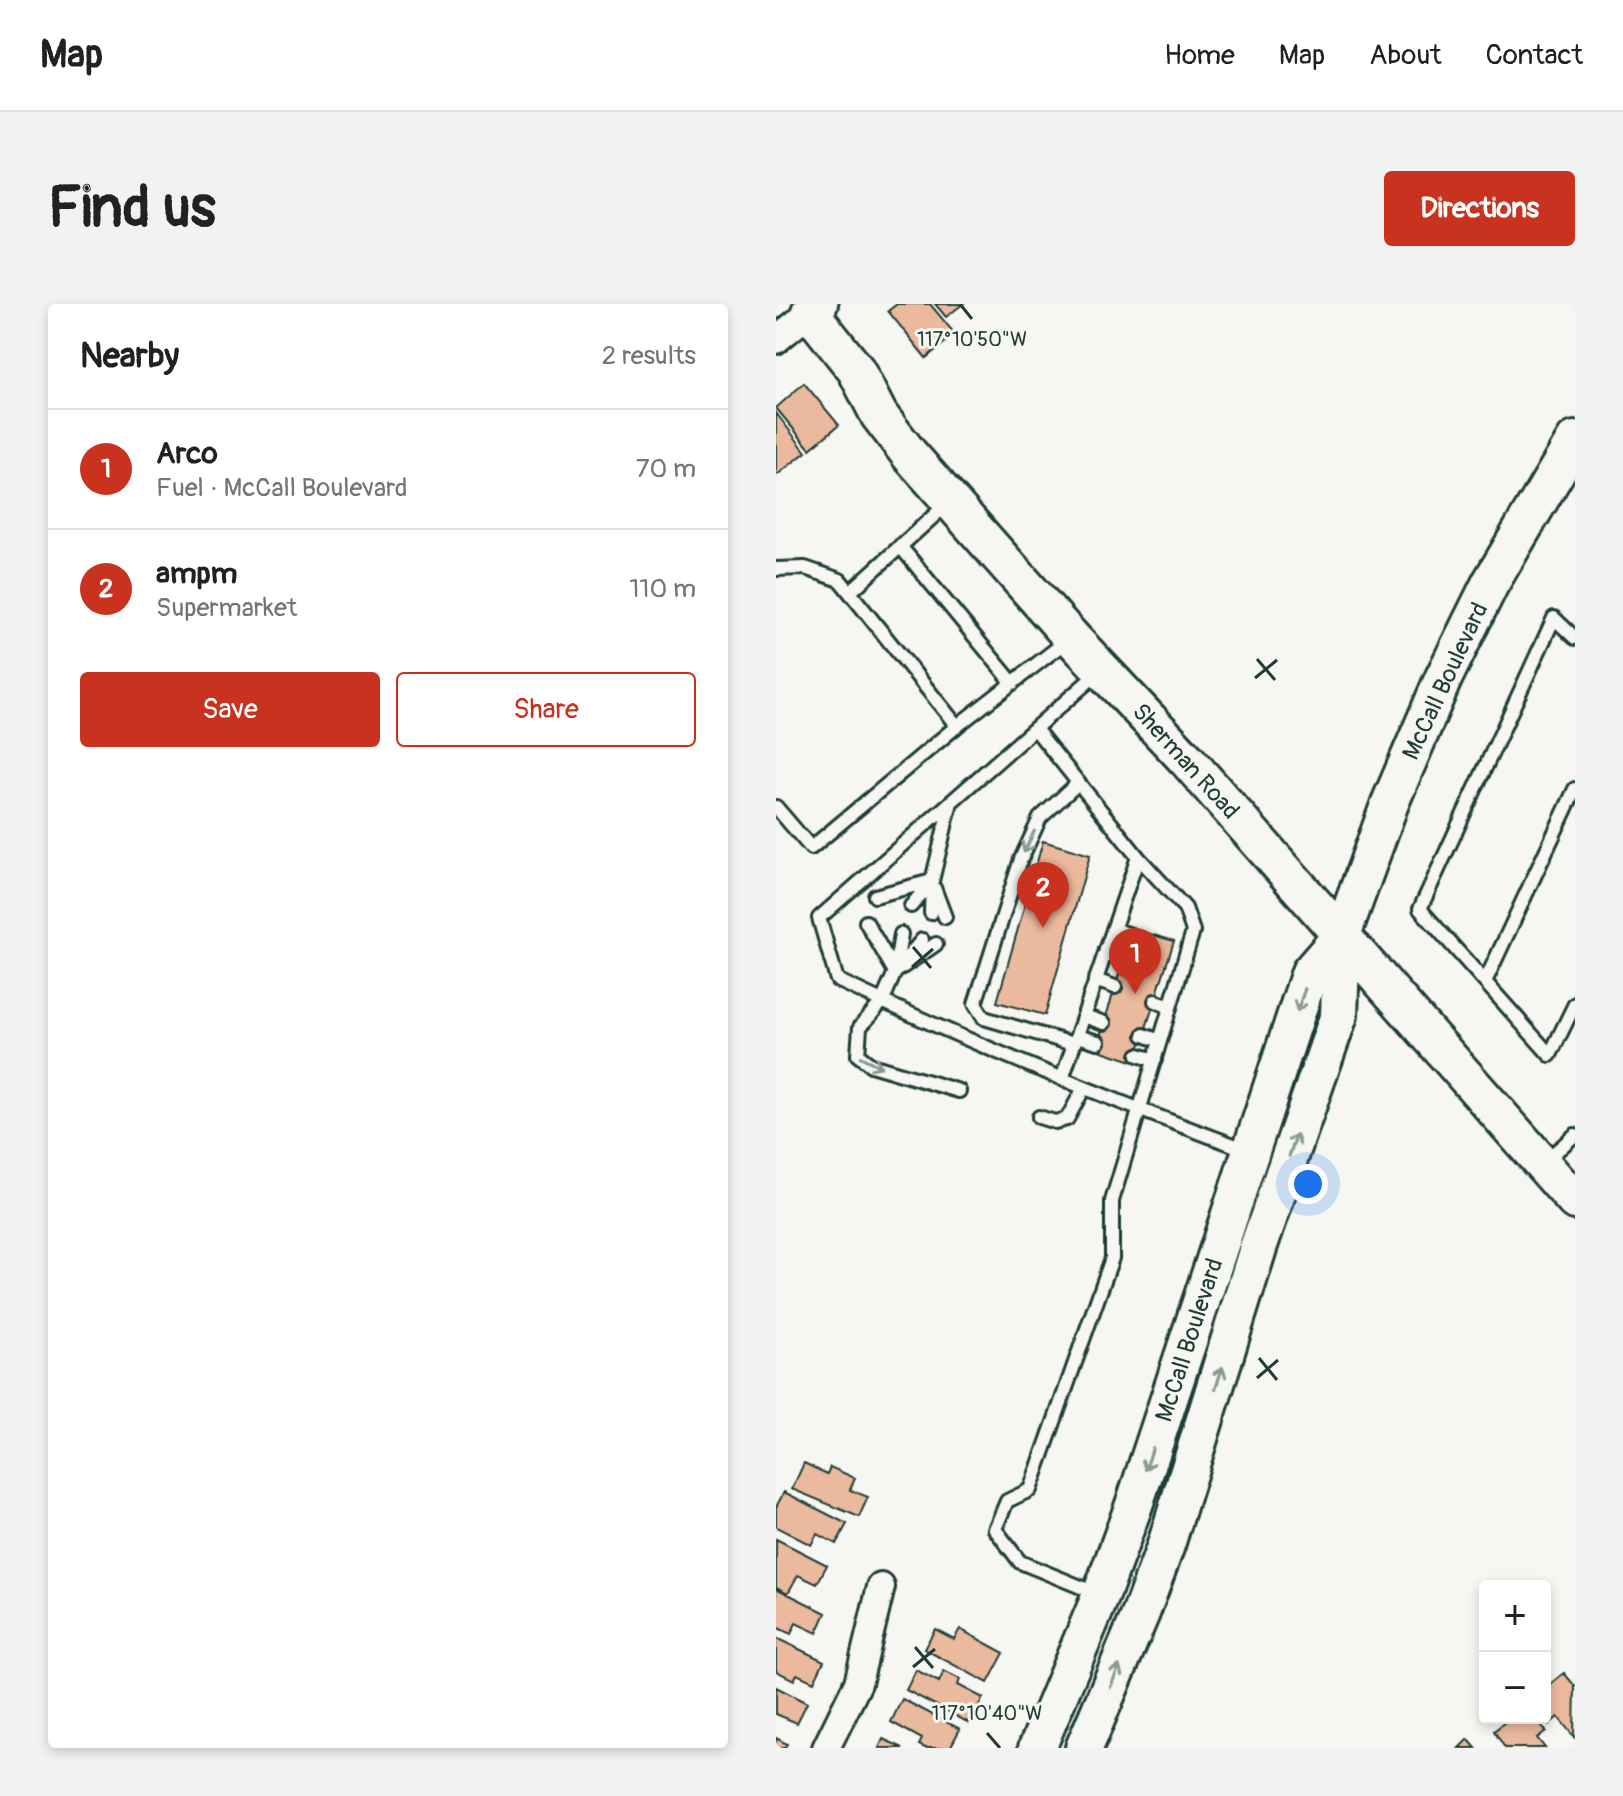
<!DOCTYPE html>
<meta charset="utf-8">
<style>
body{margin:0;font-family:Pangolin,sans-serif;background:#f2f2f2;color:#202124}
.controls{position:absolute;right:24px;bottom:24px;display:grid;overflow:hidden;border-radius:8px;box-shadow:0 4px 12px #0003}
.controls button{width:72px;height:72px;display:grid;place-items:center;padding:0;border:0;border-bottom:2px solid #e0e0e0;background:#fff;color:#202124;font:40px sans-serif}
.you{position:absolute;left:532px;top:880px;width:28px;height:28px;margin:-20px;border:6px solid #fff;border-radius:50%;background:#1a73e8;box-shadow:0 0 0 12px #1a73e833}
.badge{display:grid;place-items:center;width:52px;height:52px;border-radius:50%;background:#c8321e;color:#fff;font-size:26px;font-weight:700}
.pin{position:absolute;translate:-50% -66px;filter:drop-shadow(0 2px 4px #0008)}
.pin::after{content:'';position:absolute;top:42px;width:28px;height:24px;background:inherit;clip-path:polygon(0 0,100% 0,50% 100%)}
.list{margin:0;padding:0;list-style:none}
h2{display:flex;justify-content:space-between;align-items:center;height:104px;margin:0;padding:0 32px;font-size:34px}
h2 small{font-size:26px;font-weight:400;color:#757577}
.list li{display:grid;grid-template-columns:52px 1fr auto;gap:24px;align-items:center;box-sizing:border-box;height:120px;padding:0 32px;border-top:2px solid #e0e0e0}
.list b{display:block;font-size:30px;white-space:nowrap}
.list p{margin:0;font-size:26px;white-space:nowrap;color:#757577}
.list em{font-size:26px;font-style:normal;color:#757577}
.actions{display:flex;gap:16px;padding:24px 32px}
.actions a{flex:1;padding:18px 0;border:2px solid #c8321e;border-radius:8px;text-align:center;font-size:28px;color:#c8321e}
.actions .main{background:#c8321e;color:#fff}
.map{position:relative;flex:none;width:799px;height:1444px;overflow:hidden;border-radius:8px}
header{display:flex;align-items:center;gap:48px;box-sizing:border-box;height:112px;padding:0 40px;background:#fff;border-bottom:2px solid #e0e0e0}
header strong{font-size:38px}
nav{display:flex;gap:44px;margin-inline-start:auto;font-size:28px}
.intro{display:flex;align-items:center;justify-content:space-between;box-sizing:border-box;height:192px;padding:0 48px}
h1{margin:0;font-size:56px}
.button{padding:20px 36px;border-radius:8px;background:#c8321e;color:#fff;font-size:28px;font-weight:700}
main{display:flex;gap:48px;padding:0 48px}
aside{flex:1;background:#fff;border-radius:8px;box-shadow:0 4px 12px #0003}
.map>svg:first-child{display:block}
.building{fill:#ebb99d;stroke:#1f3d34;stroke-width:2}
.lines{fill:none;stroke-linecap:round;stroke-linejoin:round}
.lane-casing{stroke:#1f3d34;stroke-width:18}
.street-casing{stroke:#1f3d34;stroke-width:32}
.secondary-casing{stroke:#1f3d34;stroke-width:42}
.lane{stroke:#f6f6f2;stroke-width:12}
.street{stroke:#f6f6f2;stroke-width:26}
.secondary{stroke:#f6f6f2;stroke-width:36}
.oneway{stroke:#8a9a93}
.ticks{fill:none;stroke:#1f3d34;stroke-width:3}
.labels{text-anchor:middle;stroke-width:6;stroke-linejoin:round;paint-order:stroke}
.street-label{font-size:24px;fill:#1f3d34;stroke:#f6f6f2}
.ticks-label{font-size:20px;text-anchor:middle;fill:#1f3d34;stroke:#f6f6f2;stroke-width:6;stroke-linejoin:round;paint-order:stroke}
</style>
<header>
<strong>Map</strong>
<nav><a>Home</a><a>Map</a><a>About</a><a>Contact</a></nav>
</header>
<div class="intro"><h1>Find us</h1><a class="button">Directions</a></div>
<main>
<aside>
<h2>Nearby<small>2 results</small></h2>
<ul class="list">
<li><span class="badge">1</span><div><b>Arco</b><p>Fuel · McCall Boulevard</p></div><em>70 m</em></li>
<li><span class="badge">2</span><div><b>ampm</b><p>Supermarket</p></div><em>110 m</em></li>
</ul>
<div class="actions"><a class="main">Save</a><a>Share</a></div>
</aside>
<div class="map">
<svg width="799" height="1444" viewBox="0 0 799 1444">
<rect width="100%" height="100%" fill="#f6f6f2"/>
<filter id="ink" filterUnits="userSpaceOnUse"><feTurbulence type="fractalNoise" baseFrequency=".0125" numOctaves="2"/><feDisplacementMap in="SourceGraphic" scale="16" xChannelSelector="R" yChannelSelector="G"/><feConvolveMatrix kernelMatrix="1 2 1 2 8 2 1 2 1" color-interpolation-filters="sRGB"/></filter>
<g filter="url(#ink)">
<path class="building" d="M 121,0 L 154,0 L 179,30 L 150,54 L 112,7 Z
M 159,0 L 187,0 L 170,13 Z
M 28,79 L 63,121 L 34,145 L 0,104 Z
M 0,109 L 30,148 L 1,171 L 0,169 Z
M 267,537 L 314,551 L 269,711 L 221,698 Z
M 357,625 L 398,637 L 359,758 L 320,745 Z
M 28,1159 L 51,1170 L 54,1163 L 79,1174 L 74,1186 L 92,1193 L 83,1213 L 16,1185 Z
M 8,1188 L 71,1220 L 60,1240 L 41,1230 L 35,1241 L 0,1223 L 0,1203 Z
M 0,1235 L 51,1261 L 41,1280 L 22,1271 L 12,1289 L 0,1283 Z
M 0,1284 L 50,1309 L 41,1329 L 20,1319 L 15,1330 L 0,1323 Z
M 159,1325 L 178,1335 L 184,1325 L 228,1349 L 212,1379 L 148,1345 Z
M 0,1334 L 48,1357 L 38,1378 L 21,1370 L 18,1376 L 0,1367 Z
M 140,1366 L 163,1378 L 168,1367 L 184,1375 L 182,1381 L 207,1394 L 193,1419 L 130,1386 Z
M 788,1369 L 799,1382 L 798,1433 L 782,1413 L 772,1421 L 767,1414 L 769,1414 L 769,1384 Z
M 0,1383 L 31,1399 L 21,1419 L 0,1410 Z
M 126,1395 L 184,1425 L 174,1444 L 149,1444 L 143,1441 L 146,1435 L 115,1418 Z
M 734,1414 L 760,1414 L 770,1427 L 761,1434 L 769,1444 L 729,1444 L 718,1427 Z
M 0,1434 L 11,1440 L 8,1444 L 0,1444 Z
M 107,1435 L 127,1444 L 103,1444 Z
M 692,1435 L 700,1444 L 683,1444 Z"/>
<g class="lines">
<defs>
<path id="lane" d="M 124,242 L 237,379
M 0,265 L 29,264 L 64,276 L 181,422 L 293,335
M 74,288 L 172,199
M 799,334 L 778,314 L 644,605 L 774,751 L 799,700
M 323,368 L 43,614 L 61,676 C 195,740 332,795 471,846
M 260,426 L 362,553 L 286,775
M 0,503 L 35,544 L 181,422
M 158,584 L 169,613
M 99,592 L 156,577
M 135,602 L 156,577
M 155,609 L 156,577 L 175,498
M 90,618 L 119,668
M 337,625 L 355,631
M 125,630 L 119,668 L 106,698 L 84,723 L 82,751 L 95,761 L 183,787
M 330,645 L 349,651
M 132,653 L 146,636
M 119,668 L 160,640
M 319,676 L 339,683
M 709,678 L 799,485
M 379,697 L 394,703
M 308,712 L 328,719
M 368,731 L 384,737
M 301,732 L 322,738
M 297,740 L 208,714 L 199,700 L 245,555 L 264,514 L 302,479
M 362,751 L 379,756
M 263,813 L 279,818 L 291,815 L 308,784
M 769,857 L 799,831
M 322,1290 L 244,1258 L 219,1225 L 231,1197 L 254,1186 L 336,954 L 336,897 L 417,627 L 409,604 L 362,553"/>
<path id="street" d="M 0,36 L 34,8
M 50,1444 L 82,1379 L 105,1283"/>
<path id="secondary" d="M 43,0 L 34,8 L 80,66 L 103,111 L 133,150 L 295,333 L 411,456 L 799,897
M 261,1444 L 325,1291 L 358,1201 L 534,668 L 566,631
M 308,1444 L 365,1309 L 390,1241 L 483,941 L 563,711 L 566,631 L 614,499 L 667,375 L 714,280 L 799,136"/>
</defs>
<use href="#lane" class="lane-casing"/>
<use href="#street" class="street-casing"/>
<use href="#secondary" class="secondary-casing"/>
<use href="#lane" class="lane"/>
<use href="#street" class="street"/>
<use href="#secondary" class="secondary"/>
</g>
<defs><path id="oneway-shaft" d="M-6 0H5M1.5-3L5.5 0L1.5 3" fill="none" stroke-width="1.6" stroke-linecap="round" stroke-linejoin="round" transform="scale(2)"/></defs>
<g class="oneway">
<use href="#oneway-shaft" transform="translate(253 538) rotate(116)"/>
<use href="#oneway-shaft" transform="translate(525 696) rotate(109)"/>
<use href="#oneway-shaft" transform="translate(95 758) rotate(27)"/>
<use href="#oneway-shaft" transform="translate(517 841) rotate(-71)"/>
<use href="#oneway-shaft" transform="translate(443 1074) rotate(-73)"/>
<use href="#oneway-shaft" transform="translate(373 1155) rotate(108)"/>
<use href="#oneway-shaft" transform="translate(339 1372) rotate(-68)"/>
</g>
</g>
<path class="ticks" d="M 184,0 L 196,15M 481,355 L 499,376M 479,374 L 501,356M 137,643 L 155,664M 136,663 L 157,645M 483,1054 L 501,1076M 481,1074 L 502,1056M 139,1343 L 157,1364M 137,1363 L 159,1345M 211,1429 L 224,1444"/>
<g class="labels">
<g class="street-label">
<text transform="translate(669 377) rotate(-65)" y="8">McCall Boulevard</text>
<text transform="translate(410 457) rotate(48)" y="8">Sherman Road</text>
<text transform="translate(413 1036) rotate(-72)" y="8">McCall Boulevard</text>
</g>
</g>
<g class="ticks-label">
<text x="196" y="42">117°10'50"W</text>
<text x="211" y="1416">117°10'40"W</text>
</g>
</svg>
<div class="controls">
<button>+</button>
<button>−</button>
</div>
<div class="you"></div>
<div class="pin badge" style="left:359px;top:690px">1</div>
<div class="pin badge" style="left:267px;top:624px">2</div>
</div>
</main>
